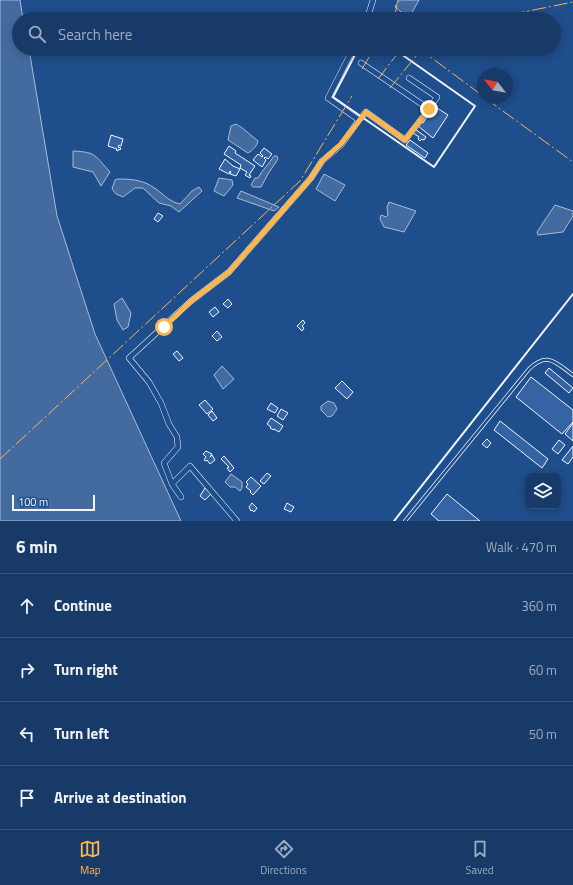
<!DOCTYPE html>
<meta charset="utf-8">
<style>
body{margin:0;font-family:"Titillium Web",sans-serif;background:#244571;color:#f1f3f6}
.controls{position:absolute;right:12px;bottom:12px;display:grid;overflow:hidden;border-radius:8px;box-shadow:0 2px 10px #0003}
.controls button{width:36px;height:36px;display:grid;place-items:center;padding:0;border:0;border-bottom:1px solid #36547d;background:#173a69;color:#f1f3f6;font:20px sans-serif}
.compass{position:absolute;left:477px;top:68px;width:36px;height:36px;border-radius:50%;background:#173a69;box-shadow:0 2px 10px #0003;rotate:301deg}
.scale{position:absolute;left:12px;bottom:10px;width:83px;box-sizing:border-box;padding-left:4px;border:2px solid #f2f6ff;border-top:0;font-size:11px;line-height:14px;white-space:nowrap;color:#f2f6ff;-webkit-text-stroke:3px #1f4e8c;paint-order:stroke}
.stop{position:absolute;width:12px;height:12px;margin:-9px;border:3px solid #ffb74d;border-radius:50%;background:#fff}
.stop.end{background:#ffb74d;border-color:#fff;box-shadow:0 1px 4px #0008}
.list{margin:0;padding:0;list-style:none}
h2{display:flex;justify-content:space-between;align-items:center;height:52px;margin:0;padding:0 16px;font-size:17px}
h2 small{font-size:13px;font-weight:400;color:#9eadc0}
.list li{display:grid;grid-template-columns:26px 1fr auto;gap:12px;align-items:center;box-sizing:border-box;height:64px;padding:0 16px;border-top:1px solid #36547d}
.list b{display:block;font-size:15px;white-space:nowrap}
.list em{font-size:13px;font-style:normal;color:#9eadc0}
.icon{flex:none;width:22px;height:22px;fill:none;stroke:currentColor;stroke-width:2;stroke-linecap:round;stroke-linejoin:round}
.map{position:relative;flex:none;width:573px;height:521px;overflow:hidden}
.search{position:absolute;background:#173a69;box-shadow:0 2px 10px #0003;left:12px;right:12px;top:12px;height:44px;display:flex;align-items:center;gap:10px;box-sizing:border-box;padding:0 14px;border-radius:22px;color:#9eadc0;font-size:15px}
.sheet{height:308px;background:#173a69}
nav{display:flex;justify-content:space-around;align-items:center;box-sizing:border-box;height:56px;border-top:1px solid #36547d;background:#173a69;font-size:11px;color:#9eadc0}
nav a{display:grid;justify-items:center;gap:2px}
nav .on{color:#ffb74d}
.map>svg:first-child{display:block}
.water{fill:#446ba0;stroke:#a8bbd7}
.building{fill:#3563a3;stroke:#f2f6ff}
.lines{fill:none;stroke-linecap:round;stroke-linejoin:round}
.service-casing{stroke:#f2f6ff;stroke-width:4}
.minor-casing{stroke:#f2f6ff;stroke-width:6}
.service{stroke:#1f4e8c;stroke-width:2.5}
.minor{stroke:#1f4e8c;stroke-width:5}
.wall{stroke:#f2f6ff;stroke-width:2}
.power{stroke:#ffb74d;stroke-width:1;stroke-dasharray:14 3 2 3;stroke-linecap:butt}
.route{stroke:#ffb74d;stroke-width:5}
</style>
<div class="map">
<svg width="573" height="521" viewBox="0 0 573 521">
<rect width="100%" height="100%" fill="#1f4e8c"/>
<path class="water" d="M 0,0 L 20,0 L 23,19 L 19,19 L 19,49 L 29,49 L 57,216 L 95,334 L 181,521 L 0,521 Z
M 399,0 L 419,0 L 411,14 L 405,15 L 395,7 Z
M 236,124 L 241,127 L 258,141 C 257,146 253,150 248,153 L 228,140 L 231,126 Z
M 73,151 C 97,152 95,156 110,172 L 101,186 L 93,172 L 73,167 Z
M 274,156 L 277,156 L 278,159 L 268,174 L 261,187 L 253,187 L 251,185 L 255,178 L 258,178 C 262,170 269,164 274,156 Z
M 324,174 L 345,185 L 335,201 L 316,189 Z
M 219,178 L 232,180 L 233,185 L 224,196 L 214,191 Z
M 118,179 C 132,179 144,180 156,189 C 165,196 169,201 180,204 L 192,191 L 199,187 L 202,191 L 179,212 L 171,206 L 159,203 L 143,188 L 135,188 L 123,197 L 116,194 L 112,189 L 115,180 Z
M 241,191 L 279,207 L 274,211 L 237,198 Z
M 389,202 L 416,211 L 404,232 L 384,227 L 380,219 L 381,215 L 386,217 L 388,215 L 387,207 Z
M 555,205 L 573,211 L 573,216 L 563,232 L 538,235 L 537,232 Z
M 122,298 L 131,313 L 128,327 L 123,330 L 117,320 L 114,304 Z
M 222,366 L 234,379 L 223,389 L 214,375 Z
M 328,401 L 334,403 L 337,409 L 332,416 L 328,417 L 321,410 L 321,406 Z
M 231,474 L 242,482 L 242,488 L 240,491 L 235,487 L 230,487 L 225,482 Z"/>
<path class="building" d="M 434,106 L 448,115 L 433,138 L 418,126 L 421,122 L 423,123 Z
M 415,129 L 426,137 L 424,140 L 422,139 L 420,141 L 418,139 L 419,137 L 413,133 Z
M 111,135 L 123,139 L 121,146 L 119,145 L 118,147 L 121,148 L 120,150 L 119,149 L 118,151 L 116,150 L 117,149 L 108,146 Z
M 410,140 L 428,153 L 425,158 L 406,145 Z
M 229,146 L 236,151 L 235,153 L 255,166 L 249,175 L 251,176 L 250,178 L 245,175 L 247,172 L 240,168 L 241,165 L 224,154 Z
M 264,148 L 272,154 L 268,159 L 265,157 L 264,158 L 266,160 L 262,167 L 253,160 L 258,154 L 262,157 L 263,156 L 260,153 Z
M 225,159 L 233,166 L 240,169 L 236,176 L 230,174 L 231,172 L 230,171 L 229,174 L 219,169 Z
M 158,213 L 163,216 L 158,222 L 154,219 Z
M 228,299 L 232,304 L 228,308 L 223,304 Z
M 215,307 L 219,312 L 213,317 L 209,312 Z
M 303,320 L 305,323 L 302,326 L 304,328 L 302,331 L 297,326 Z
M 217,331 L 222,337 L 217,341 L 212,336 Z
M 177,351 L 183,358 L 179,361 L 173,354 Z
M 549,368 L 573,388 L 569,393 L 545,373 Z
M 531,377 L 573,410 L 573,422 L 562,434 L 516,397 Z
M 342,381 L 353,392 L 347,399 L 335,388 Z
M 205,400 L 213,409 L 207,414 L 199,405 Z
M 271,403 L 278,408 L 275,413 L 267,409 Z
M 281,409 L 288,413 L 283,420 L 277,416 Z
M 212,411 L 217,418 L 213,421 L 208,415 Z
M 271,418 L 283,426 L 279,432 L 274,429 L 274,430 L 270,428 L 271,427 L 267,424 Z
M 500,421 L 548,459 L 542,468 L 494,430 Z
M 573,423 L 573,441 L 565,434 Z
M 487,439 L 491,443 L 487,448 L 482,444 Z
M 559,440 L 565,445 L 558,454 L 552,449 Z
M 573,446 L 573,457 L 568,464 L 562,460 Z
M 206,451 L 212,454 L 210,457 L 212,455 L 215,460 L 210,464 L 207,460 L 206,461 L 204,460 L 206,457 L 203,454 Z
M 224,456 L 234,468 L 230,472 L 227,468 L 229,467 L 221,459 Z
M 267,473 L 271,476 L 264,484 L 260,481 Z
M 251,477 L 261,486 L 253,495 L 250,492 L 251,491 L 246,487 L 248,484 L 246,482 Z
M 205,488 L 211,494 L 205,500 L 200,496 Z
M 447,494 L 480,521 L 439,521 L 431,514 Z
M 252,503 L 257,508 L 254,512 L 252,510 L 251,511 L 249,507 Z
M 287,503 L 294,507 L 291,512 L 284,509 Z"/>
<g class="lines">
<defs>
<path id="service" d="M 405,521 L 529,369 C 548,351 556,363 573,375"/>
<path id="minor" d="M 367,19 L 373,0
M 409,78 L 437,97 L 429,109
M 359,120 L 366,112 L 405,140 L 429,109 L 361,63
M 172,484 L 181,497
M 237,521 L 190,466 L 172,484 L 164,463 L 178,447 L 177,437 L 169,424 L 161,403 L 149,382 L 129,358 L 191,301 L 229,272 L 311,178 L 322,161 L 341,145 L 359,120 L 328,98 L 353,49"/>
</defs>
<use href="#service" class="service-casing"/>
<use href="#minor" class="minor-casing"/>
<use href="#service" class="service"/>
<use href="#minor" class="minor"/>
<path class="wall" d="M 358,49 L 333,97 L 434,167 L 475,106 L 394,49
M 394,521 L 573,294"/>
<path class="power" d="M 394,19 L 398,0
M 489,19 L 573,2
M 362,69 L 374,49
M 378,79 L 401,49
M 390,88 L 421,50 L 483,96
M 485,98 L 573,162
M 0,459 L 300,181 L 352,96"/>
</g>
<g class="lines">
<path class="route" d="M 164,327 L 191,301 L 229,272 L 311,178 L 322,161 L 341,144 L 366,112 L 405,140 L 429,109"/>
</g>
</svg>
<div class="controls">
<button><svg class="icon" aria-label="layers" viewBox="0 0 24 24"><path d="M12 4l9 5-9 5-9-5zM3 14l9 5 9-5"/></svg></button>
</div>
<svg class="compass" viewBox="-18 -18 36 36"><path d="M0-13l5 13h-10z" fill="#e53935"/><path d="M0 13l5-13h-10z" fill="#9eadc0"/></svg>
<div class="scale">100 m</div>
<div class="stop" style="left:164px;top:327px"></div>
<div class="stop end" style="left:429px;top:109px"></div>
<div class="search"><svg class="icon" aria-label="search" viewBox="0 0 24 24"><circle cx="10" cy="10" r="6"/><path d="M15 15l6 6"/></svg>Search here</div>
</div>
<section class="sheet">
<h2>6 min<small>Walk · 470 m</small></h2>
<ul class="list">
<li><svg class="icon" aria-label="ahead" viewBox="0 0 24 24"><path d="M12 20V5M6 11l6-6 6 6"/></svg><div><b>Continue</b></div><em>360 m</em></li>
<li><svg class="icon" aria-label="right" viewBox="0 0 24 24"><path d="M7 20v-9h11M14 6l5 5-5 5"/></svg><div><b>Turn right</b></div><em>60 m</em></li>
<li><svg class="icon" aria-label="left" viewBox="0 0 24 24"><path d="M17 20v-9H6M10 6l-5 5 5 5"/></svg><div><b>Turn left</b></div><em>50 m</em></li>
<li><svg class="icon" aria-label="arrive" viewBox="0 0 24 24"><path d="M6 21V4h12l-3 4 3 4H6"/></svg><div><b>Arrive at destination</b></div></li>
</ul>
</section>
<nav>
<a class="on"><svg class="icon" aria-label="map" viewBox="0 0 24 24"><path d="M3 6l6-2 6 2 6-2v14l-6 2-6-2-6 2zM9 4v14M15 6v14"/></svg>Map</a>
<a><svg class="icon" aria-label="directions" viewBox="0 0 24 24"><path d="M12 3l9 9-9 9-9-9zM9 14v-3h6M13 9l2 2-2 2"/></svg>Directions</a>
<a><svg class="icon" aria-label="saved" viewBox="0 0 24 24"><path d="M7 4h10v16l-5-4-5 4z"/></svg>Saved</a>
</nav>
